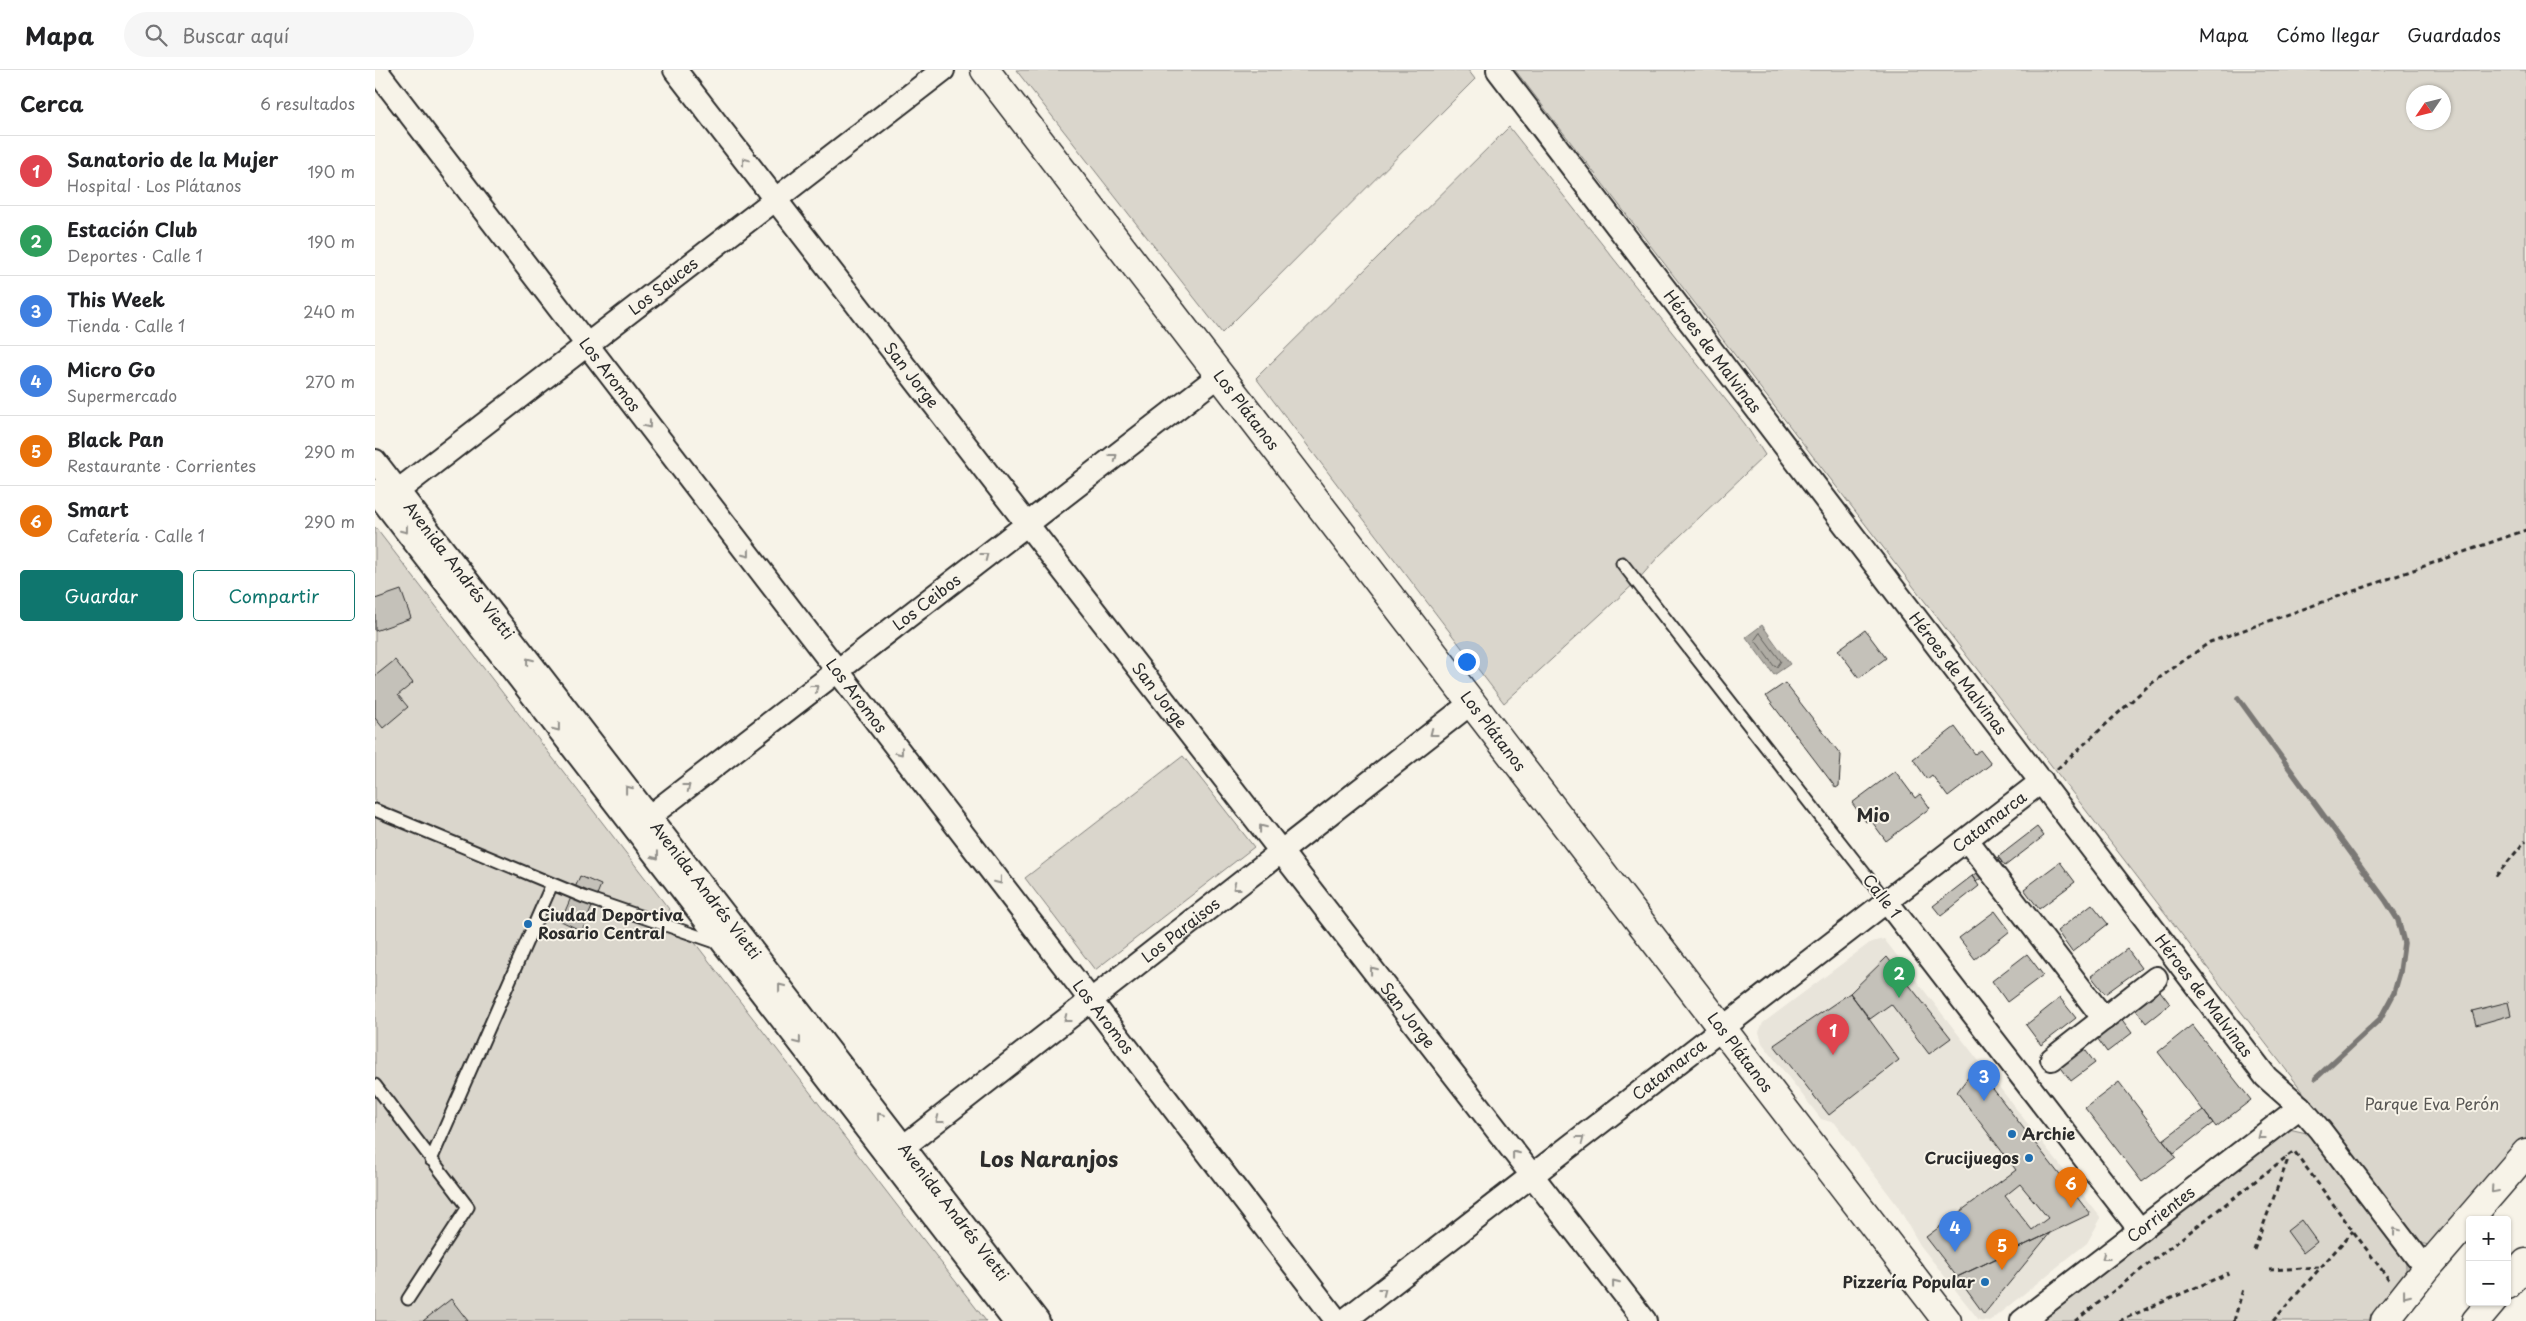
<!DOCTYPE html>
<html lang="es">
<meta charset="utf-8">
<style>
body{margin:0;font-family:"Playpen Sans",sans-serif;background:#f6f6f6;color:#202124}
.controls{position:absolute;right:15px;bottom:15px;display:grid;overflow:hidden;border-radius:5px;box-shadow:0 1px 4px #0004}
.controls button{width:45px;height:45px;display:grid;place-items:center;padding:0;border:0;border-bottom:1px solid #e0e0e0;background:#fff;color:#202124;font:25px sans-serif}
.compass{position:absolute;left:2031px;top:15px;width:45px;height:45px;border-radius:50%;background:#fff;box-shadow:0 1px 4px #0004;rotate:235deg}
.you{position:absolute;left:1091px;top:591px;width:18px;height:18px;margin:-12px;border:4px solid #fff;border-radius:50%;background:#1a73e8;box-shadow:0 0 0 8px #1a73e833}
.badge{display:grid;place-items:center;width:32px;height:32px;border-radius:50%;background:#0f766e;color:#fff;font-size:16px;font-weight:700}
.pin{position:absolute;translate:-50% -41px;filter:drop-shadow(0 1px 2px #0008)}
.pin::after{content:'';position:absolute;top:26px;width:18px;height:15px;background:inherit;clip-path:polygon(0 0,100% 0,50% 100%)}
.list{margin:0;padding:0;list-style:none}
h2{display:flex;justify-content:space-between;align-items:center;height:65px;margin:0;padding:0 20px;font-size:21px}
h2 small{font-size:16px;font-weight:400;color:#757577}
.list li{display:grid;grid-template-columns:32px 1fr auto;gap:15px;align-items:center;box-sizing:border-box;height:70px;padding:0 20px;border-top:1px solid #e0e0e0}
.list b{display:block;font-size:19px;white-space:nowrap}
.list p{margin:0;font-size:16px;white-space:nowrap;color:#757577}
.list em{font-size:16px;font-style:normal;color:#757577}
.actions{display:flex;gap:10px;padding:15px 20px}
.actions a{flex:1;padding:11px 0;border:1px solid #0f766e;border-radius:5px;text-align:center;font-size:18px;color:#0f766e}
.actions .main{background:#0f766e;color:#fff}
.icon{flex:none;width:28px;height:28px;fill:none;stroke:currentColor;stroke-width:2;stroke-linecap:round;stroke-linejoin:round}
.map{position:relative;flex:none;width:2151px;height:1251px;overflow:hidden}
header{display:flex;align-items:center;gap:30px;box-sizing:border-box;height:70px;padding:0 25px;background:#fff;border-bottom:1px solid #e0e0e0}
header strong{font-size:24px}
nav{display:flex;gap:28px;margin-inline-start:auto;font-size:18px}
.search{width:350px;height:45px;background:#f6f6f6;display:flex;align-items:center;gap:12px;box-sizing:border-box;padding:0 18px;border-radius:28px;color:#757577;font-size:19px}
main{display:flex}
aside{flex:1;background:#fff}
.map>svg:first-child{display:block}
.built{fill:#e8e4da}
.green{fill:#dad6cc;stroke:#82807c;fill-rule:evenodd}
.water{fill:#afaca4;stroke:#7a7874}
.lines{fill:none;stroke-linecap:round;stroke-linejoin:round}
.shore{stroke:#605f5b;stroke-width:1}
.stream{stroke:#7a7874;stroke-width:5.5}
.building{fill:#c4c1b9;stroke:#2b2b2b;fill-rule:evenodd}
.lane-casing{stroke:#2b2b2b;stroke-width:15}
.street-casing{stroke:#2b2b2b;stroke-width:26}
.secondary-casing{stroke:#2b2b2b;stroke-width:31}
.primary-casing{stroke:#2b2b2b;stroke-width:31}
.path{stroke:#2b2b2b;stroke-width:3;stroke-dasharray:5 4;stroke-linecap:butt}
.lane{stroke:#f7f3e8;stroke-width:11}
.street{stroke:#f7f3e8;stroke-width:22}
.secondary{stroke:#f7f3e8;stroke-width:28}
.primary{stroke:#f7f3e8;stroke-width:28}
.oneway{stroke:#918f8a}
.poi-dot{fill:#1f6fb2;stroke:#f7f3e8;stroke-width:2}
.labels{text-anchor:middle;stroke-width:4;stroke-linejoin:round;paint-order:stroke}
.street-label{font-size:16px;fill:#2b2b2b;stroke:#f7f3e8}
.poi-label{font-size:16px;font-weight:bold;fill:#2b2b2b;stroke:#f7f3e8;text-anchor:start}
.park-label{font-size:16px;fill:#575653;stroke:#f7f3e8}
.neighbourhood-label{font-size:18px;font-weight:bold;fill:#2b2b2b;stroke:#f7f3e8}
.district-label{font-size:21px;font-weight:bold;fill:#2b2b2b;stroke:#f7f3e8}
</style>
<header>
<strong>Mapa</strong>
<div class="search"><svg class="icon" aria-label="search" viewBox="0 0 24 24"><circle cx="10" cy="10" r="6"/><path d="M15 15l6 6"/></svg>Buscar aquí</div>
<nav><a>Mapa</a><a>Cómo llegar</a><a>Guardados</a></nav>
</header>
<main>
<aside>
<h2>Cerca<small>6 resultados</small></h2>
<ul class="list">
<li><span class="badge" style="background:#e0444e">1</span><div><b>Sanatorio de la Mujer</b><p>Hospital · Los Plátanos</p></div><em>190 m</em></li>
<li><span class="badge" style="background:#2e9e5b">2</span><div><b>Estación Club</b><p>Deportes · Calle 1</p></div><em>190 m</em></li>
<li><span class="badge" style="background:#3f7fe0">3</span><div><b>This Week</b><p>Tienda · Calle 1</p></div><em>240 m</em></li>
<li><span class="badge" style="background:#3f7fe0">4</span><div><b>Micro Go</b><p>Supermercado</p></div><em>270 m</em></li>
<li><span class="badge" style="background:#e8710a">5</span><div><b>Black Pan</b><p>Restaurante · Corrientes</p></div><em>290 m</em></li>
<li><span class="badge" style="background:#e8710a">6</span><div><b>Smart</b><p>Cafetería · Calle 1</p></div><em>290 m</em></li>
</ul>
<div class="actions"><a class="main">Guardar</a><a>Compartir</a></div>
</aside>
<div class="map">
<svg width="2151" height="1251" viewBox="0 0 2151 1251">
<rect width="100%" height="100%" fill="#f7f3e8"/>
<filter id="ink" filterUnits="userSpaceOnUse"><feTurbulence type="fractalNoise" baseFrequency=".02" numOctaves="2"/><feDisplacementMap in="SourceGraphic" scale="10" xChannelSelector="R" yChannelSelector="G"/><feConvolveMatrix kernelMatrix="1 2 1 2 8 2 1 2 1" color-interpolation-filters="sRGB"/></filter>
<g filter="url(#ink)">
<path class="built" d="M 1509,869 L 1726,1148 L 1712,1173 L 1615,1251 L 1604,1250 L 1545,1175 L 1522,1135 L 1460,1053 L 1446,1049 L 1387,973 L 1384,962 L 1388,953 L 1496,872 Z"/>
<path class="green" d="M 641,0 L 1093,0 L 1100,9 L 847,263 Z
M 1140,0 L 2151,0 L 2151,1068 L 2059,1173 C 2050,1177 2047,1173 2040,1167 ZM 2038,22 L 2068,22 L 2068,52 L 2038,52 Z
M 1134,57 L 1370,354 L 1390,385 L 1284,486 L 1262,511 L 1129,633 L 881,308 Z
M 0,457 L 611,1251 L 0,1251 Z
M 808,686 L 879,777 L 720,900 L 650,808 Z
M 1914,1059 L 1936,1064 L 2031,1190 L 2031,1212 L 1998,1251 L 1661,1251 L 1905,1062 Z"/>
<path class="water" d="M 1387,555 L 1415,594 L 1399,605 L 1371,567 Z"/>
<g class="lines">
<path class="shore" d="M 1385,563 L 1406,591 L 1402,597 L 1399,596 L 1380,570 Z"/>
<path class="stream" d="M 1863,628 L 2011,831 L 2023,850 L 2029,873 L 2025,902 L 2019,923 L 2005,949 L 1941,1008"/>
</g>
<path class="building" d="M 26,520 L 36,548 L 0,561 L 0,529 Z
M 1490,560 L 1511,588 L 1484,608 L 1463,580 Z
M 20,590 L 38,613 L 23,625 L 33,637 L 8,658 L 0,648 L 0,606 Z
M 1410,613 L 1466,685 L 1464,716 L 1461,718 L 1391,626 Z
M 1580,657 L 1600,684 L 1605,680 L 1616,694 L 1573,727 L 1557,705 L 1552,709 L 1538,689 Z
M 1520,701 L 1540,728 L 1545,724 L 1555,738 L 1511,771 L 1495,749 L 1491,752 L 1477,733 Z
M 1662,757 L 1669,766 L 1630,796 L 1623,787 Z
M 1623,787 L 1627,792 L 1601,812 L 1597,806 Z
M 1685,792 L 1700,812 L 1664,839 L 1649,819 Z
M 205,806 L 226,815 L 207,861 L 186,851 Z
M 1597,806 L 1604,816 L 1566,846 L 1558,836 Z
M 1717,834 L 1733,854 L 1697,882 L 1682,861 Z
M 1620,841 L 1635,861 L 1600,889 L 1584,868 Z
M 1752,879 L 1766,898 L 1730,924 L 1716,906 Z
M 1652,884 L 1668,905 L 1632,932 L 1617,911 Z
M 1512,887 L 1576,968 L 1554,984 L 1516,934 L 1495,949 L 1475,923 Z
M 1782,917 L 1795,934 L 1771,953 L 1758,936 Z
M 1475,923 L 1524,990 L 1454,1045 L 1399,975 Z
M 1685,928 L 1701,948 L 1666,975 L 1651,955 Z
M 2133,932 L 2136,945 L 2101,955 L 2097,941 Z
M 1745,947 L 1757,963 L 1732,982 L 1720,965 Z
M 1817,955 L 1876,1030 L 1841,1057 L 1783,982 Z
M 1708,977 L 1720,993 L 1696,1011 L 1684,995 Z
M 1601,997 L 1715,1144 L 1582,1207 L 1551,1167 L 1641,1100 L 1582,1022 ZM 1645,1114 L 1673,1148 L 1657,1160 L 1630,1126 Z
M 1744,1012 L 1801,1087 L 1767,1112 L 1710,1038 Z
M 1828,1040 L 1838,1053 L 1799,1083 L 1788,1070 Z
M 1926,1150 L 1942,1172 L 1928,1183 L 1912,1161 Z
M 1675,1163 L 1609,1244 L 1582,1207 Z
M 76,1229 L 93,1251 L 48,1251 Z"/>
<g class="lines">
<defs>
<path id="lane" d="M 1247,493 L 1512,832
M 0,740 L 209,827 L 346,874
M 0,1015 L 93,1137 L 33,1229
M 56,1090 L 177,814"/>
<g id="street">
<path id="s1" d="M 1,0 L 962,1251"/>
<path id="s2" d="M 300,0 L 1270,1251"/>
<path id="s3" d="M 1123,0 L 1891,1007 L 1925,1037 L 1945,1060 L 2051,1199"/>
<path id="s4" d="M 0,391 L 663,1251"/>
<path d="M 0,421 L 639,1251"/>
<path id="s5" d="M 11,430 L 568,0"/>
<path id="s6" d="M 262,756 L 845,305"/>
<path d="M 1592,770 L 1729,949"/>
<path d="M 1512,832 L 1765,1160"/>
<path d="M 1677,989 L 1781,908"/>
<path id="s7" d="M 518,1085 L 1096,633"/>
<path id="s8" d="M 969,1251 L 1667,711"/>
<path id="s9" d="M 1647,1251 L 1925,1037"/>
</g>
<g id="secondary">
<path id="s10" d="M 610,0 L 1572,1251"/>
</g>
<path id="primary" d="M 2132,1215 L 2151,1193
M 2010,1251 L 2051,1199 L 2151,1083
M 2101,1251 L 2117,1232"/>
</defs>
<use href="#lane" class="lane-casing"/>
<use href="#street" class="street-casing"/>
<use href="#secondary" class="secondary-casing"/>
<use href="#primary" class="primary-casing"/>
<path class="path" d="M 1682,699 L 1773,616 L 1835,572 L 2151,460
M 2121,806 L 2151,770
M 1879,1180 L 1912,1092 L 1912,1086
M 1894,1200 L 1945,1197
M 1700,1251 L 1919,1081 L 2015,1211
M 1744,1251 L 1854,1203
M 1859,1251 L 1868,1219
M 1898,1251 L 1978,1161"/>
<use href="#lane" class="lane"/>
<use href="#street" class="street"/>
<use href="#secondary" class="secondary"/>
<use href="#primary" class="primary"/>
</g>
<defs><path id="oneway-chevron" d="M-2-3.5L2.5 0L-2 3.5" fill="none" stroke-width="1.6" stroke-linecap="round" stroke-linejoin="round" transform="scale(1.25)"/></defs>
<g class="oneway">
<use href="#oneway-chevron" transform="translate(370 91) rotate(-127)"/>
<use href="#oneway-chevron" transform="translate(273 355) rotate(52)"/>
<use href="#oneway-chevron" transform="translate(739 387) rotate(-38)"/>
<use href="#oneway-chevron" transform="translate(30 460) rotate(52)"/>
<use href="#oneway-chevron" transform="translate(372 484) rotate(52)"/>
<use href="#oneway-chevron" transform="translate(610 486) rotate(-38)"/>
<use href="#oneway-chevron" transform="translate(154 591) rotate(-128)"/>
<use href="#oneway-chevron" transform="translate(440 618) rotate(-38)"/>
<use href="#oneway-chevron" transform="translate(182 658) rotate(52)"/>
<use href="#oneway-chevron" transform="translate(1058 663) rotate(142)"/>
<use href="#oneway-chevron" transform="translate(525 682) rotate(52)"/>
<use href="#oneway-chevron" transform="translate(312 717) rotate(-38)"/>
<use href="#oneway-chevron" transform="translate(253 719) rotate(-128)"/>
<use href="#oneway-chevron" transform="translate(887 758) rotate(-128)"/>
<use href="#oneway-chevron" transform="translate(281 786) rotate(52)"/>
<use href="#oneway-chevron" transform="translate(624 811) rotate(52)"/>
<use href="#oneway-chevron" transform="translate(861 817) rotate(142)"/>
<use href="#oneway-chevron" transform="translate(998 900) rotate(-128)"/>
<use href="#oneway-chevron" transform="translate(406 917) rotate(-128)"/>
<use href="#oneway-chevron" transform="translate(692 949) rotate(142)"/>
<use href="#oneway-chevron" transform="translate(423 971) rotate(52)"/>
<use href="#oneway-chevron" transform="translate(505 1046) rotate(-128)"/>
<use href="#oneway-chevron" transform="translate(564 1050) rotate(142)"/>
<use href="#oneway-chevron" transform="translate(1886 1066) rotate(142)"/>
<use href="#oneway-chevron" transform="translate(1206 1069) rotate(-38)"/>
<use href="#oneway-chevron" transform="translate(1140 1084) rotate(-128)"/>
<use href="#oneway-chevron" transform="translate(2119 1120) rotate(131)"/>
<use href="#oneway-chevron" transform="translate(2021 1161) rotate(-127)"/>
<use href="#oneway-chevron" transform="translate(1730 1187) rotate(142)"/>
<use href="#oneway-chevron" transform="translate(1240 1213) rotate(-128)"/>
<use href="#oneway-chevron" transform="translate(1008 1221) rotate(-38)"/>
<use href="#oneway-chevron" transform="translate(2031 1225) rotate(128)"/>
</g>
</g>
<g class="poi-dot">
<circle cx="153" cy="854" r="5"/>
<circle cx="1637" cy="1064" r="5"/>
<circle cx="1654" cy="1088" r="5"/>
<circle cx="1610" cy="1212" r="5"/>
</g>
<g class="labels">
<g class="street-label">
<text dy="6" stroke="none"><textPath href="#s5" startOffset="350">Los Sauces</textPath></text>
<text dy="6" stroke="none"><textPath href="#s3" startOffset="354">Héroes de Malvinas</textPath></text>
<text dy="6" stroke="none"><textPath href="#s1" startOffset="384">Los Aromos</textPath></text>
<text dy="6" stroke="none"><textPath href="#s2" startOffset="386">San Jorge</textPath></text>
<text dy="6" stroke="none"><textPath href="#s10" startOffset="429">Los Plátanos</textPath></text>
<text dy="6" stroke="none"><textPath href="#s4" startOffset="138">Avenida Andrés Vietti</textPath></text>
<text dy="6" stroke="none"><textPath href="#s6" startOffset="366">Los Ceibos</textPath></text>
<text dy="6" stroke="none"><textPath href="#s3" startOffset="759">Héroes de Malvinas</textPath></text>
<text dy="6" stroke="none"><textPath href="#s1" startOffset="789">Los Aromos</textPath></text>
<text dy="6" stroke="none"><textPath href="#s2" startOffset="791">San Jorge</textPath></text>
<text dy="6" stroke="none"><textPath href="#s10" startOffset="834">Los Plátanos</textPath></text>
<text dy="6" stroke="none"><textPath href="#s8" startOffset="816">Catamarca</textPath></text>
<text dy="6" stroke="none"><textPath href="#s4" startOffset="542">Avenida Andrés Vietti</textPath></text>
<text transform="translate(1507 826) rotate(52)" y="6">Calle 1</text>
<text dy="6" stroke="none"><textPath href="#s7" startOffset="365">Los Paraisos</textPath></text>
<text dy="6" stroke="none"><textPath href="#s3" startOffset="1164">Héroes de Malvinas</textPath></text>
<text dy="6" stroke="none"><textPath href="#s2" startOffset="1196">San Jorge</textPath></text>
<text dy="6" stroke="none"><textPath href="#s1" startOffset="1194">Los Aromos</textPath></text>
<text dy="6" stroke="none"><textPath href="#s10" startOffset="1239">Los Plátanos</textPath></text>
<text dy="6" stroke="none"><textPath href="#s8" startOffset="411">Catamarca</textPath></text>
<text dy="6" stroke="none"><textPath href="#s4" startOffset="948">Avenida Andrés Vietti</textPath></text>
<text dy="6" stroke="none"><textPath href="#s9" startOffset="175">Corrientes</textPath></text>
</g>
<g class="poi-label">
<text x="163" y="851">Ciudad Deportiva<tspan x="163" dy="18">Rosario Central</tspan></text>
<text x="1647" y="1070">Archie</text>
<text x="1644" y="1094" text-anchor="end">Crucijuegos</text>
<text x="1600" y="1218" text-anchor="end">Pizzería Popular</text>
</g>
<g class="park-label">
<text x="2057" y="1040">Parque Eva Perón</text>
</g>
<g class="neighbourhood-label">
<text x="1498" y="752">Mio</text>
</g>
<g class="district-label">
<text x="674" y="1097">Los Naranjos</text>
</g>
</g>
</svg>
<div class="controls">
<button>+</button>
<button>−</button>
</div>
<svg class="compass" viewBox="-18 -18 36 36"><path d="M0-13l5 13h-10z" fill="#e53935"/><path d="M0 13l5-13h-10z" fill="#757577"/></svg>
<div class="you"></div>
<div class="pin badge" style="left:1458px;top:985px;background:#e0444e">1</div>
<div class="pin badge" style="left:1524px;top:928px;background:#2e9e5b">2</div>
<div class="pin badge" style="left:1609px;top:1031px;background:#3f7fe0">3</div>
<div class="pin badge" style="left:1580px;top:1182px;background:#3f7fe0">4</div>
<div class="pin badge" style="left:1627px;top:1200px;background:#e8710a">5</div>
<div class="pin badge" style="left:1696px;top:1138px;background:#e8710a">6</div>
</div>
</main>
